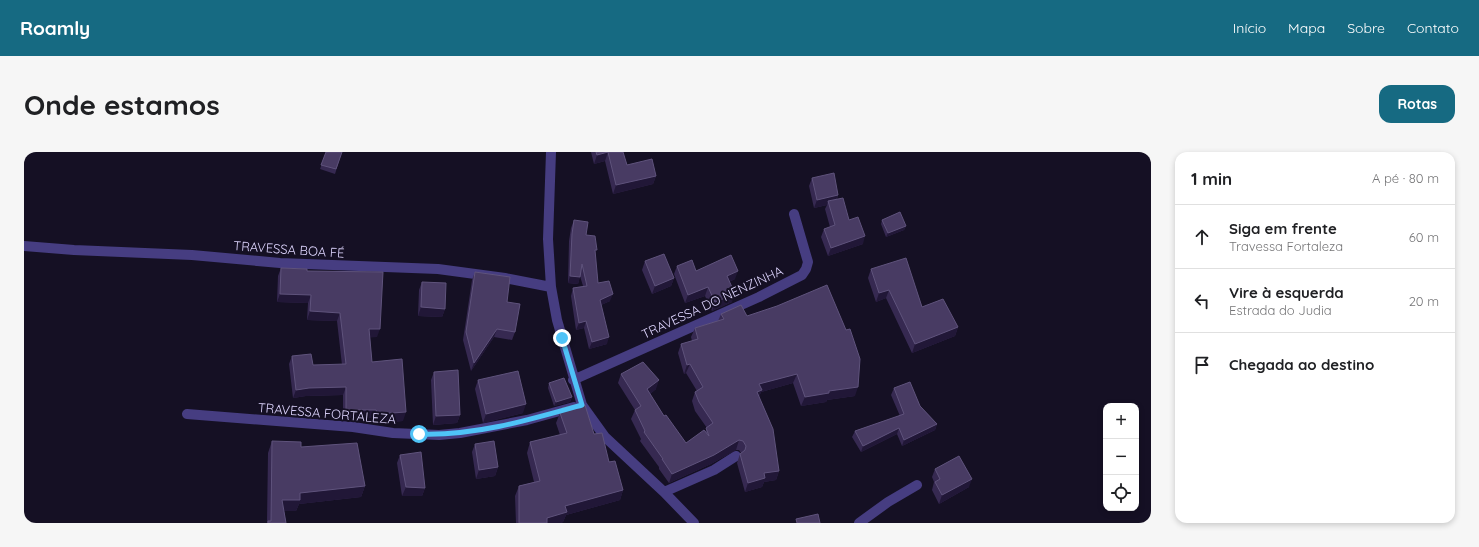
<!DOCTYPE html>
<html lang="pt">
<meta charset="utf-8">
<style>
body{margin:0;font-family:Quicksand,sans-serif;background:#f6f6f6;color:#202124}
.controls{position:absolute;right:12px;bottom:12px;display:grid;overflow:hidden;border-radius:8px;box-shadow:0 2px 6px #0003}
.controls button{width:36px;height:36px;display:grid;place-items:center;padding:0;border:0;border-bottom:1px solid #e0e0e0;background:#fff;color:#202124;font:20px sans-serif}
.stop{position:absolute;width:12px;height:12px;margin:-9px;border:3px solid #4fc3f7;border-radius:50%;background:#fff}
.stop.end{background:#4fc3f7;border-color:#fff;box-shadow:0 1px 4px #0008}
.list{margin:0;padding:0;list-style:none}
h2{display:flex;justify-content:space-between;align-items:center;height:52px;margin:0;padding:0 16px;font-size:17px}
h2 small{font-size:13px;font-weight:400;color:#757577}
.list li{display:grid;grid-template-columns:26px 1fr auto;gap:12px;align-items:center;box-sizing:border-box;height:64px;padding:0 16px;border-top:1px solid #e0e0e0}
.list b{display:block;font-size:15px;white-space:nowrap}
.list p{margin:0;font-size:13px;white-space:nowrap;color:#757577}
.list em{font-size:13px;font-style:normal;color:#757577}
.icon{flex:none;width:22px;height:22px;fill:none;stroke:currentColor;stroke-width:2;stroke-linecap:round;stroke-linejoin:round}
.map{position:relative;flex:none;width:1127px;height:371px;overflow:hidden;border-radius:12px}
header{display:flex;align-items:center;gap:24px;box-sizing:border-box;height:56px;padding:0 20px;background:#166a82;color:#fff}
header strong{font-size:19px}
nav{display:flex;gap:22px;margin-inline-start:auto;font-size:14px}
.intro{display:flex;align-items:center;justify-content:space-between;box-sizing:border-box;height:96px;padding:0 24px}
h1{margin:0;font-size:28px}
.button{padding:10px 18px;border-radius:12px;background:#166a82;color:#fff;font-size:14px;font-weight:700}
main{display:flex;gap:24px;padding:0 24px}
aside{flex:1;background:#fff;border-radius:12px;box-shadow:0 2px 6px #0003}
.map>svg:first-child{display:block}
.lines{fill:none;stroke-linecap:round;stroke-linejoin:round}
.street{stroke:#463d81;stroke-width:10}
.wall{fill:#362951}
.shaded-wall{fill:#211737}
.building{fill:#483b63;stroke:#5f537c}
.route{stroke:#4fc3f7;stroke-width:5}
.labels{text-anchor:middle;stroke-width:4;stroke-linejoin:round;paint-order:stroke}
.street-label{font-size:13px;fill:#ddd4fd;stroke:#151024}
</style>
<header>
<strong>Roamly</strong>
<nav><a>Início</a><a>Mapa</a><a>Sobre</a><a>Contato</a></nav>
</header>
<div class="intro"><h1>Onde estamos</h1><a class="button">Rotas</a></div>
<main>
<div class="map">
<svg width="1127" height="371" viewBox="0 0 1127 371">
<rect width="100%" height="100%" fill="#151024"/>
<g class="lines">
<path class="street" d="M 527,0 L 524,87 L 527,135 L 533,168 L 558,253 L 581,285 L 640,340 L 670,371
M 0,94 L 50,98 L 168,103 L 256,111 L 414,117 L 481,126 L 527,135
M 549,228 L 735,145 L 778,123 L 782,117 L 784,110 L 770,62
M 163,262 L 329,275 L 369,281 L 415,283 L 436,281 L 503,268 L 550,255
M 640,340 L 690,318 L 712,304
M 835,371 L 864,350 L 893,333"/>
</g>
<path class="wall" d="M 302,0 L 318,0 L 311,22 L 296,17 Z
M 567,0 L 599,0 L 603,13 L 632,24 L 629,32 L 589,42 L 581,9 L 570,12 Z
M 788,26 L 814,43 L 813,47 L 839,92 L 804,104 L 797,85 L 800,77 L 806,75 L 801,57 L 803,53 L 790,56 L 785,34 Z
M 550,68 L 562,83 L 571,103 L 574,131 L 586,149 L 577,153 L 583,192 L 565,197 L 560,176 L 552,178 L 547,144 L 549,136 L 559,134 L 556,124 L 554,132 L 544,131 L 545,89 L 547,76 Z
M 858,68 L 882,74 L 880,78 L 862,85 L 857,72 Z
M 621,109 L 650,126 L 647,134 L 628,142 L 618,118 Z
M 653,114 L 672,119 L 711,127 L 705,130 L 708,150 L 688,159 L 681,144 L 661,151 L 650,122 Z
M 257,116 L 283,119 L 353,185 L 346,185 L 348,210 L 379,269 L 351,271 L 349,266 L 319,266 L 319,243 L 282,244 L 269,246 L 265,212 L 268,204 L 289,213 L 318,213 L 313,169 L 283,168 L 284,151 L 253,150 L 254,124 Z
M 847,117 L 898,155 L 934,175 L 931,184 L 888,201 L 862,146 L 852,150 L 844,126 Z
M 451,120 L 483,150 L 491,180 L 488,188 L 470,185 L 447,219 L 439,188 L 448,128 Z
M 398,130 L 421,157 L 418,165 L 394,164 L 395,138 Z
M 697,162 L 723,164 L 831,244 L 803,248 L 802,250 L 777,254 L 769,231 L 737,240 L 735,245 L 755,319 L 752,328 L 740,330 L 738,335 L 721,340 L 713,311 L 716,302 L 717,301 L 715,298 L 712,298 L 687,312 L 645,331 L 635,317 L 635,315 L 616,289 L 617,287 L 607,267 L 611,258 L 594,231 L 597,222 L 632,237 L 626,242 L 640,264 L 662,291 L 681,280 L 683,276 L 671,259 L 668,249 L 671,240 L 673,239 L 662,221 L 660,222 L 654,201 L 657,192 L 668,189 L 667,185 L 671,176 L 694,169 Z
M 410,220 L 436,263 L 433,271 L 409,273 L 407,228 Z
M 454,228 L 499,261 L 459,271 L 451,237 Z
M 525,231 L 548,245 L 546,250 L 530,254 L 524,236 Z
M 870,236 L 896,254 L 913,272 L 911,278 L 878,294 L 873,282 L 837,300 L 828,285 L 831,279 L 876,264 L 867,243 Z
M 555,255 L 599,338 L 596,348 L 542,363 L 539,370 L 537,371 L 492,371 L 491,344 L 495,334 L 510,330 L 503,301 L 506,290 L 536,283 L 532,271 L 536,261 L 537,260 L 538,256 Z
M 248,289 L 277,295 L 341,334 L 337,345 L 275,352 L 272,359 L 260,359 L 262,371 L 243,371 L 244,301 Z
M 451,292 L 474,315 L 471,324 L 452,327 L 448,300 Z
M 376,303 L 401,336 L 398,344 L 378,344 L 373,311 Z
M 911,317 L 945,335 L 915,352 L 908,338 L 910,330 L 908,325 Z"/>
<path class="shaded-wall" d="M 584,0 L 581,9 L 570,12 L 573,3 Z
M 632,24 L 629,32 L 589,42 L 592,33 Z
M 814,43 L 811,51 L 804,49 L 803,53 L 790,56 L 793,48 Z
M 882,74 L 880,78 L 862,85 L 864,81 Z
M 841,84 L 839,92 L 804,104 L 807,96 Z
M 714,119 L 711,127 L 699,133 L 703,124 Z
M 546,124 L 556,125 L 554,132 L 544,131 Z
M 650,126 L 647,134 L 628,142 L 631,134 Z
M 684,135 L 681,144 L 661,151 L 664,143 Z
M 865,138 L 862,146 L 852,150 L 855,141 Z
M 256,142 L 287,143 L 284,151 L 253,150 Z
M 589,142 L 586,149 L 573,155 L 576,148 Z
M 711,142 L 708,150 L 688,159 L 691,150 Z
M 397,155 L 421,157 L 418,165 L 394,164 Z
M 286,159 L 316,161 L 313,169 L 283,168 Z
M 562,169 L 560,176 L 552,178 L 555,171 Z
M 934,175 L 931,184 L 888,201 L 891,192 Z
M 345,177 L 356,177 L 353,185 L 342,186 Z
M 473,177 L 470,185 L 447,219 L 450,211 Z
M 585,185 L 583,192 L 565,197 L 568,190 Z
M 666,212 L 662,221 L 660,222 L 663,213 Z
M 773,222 L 769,231 L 737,240 L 734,247 L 729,250 L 735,232 Z
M 635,228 L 632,237 L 620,247 L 623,237 Z
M 322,235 L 319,243 L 282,244 L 269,246 L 272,238 L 285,236 Z
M 834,235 L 831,244 L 803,248 L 802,250 L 777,254 L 781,245 L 805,239 Z
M 548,245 L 546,250 L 530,254 L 532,250 Z
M 502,252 L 499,261 L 459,271 L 462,262 Z
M 322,258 L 352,258 L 349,266 L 319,266 Z
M 382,260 L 379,269 L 351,271 L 354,262 Z
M 436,263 L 433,271 L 409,273 L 412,264 Z
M 913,272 L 911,278 L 878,294 L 880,288 Z
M 875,276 L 873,282 L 837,300 L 839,294 Z
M 715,288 L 712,298 L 687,312 L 645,331 L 648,322 Z
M 474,315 L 471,324 L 452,327 L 455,318 Z
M 755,319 L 752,328 L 740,330 L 738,335 L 721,340 L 724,331 L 740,321 Z
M 948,327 L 945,335 L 915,352 L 918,343 Z
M 341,334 L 337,345 L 275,352 L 272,359 L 254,359 L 258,348 L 276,341 Z
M 382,335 L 401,336 L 398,344 L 378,344 Z
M 599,338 L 596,348 L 542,363 L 539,370 L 537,371 L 521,371 L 523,366 L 541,354 Z"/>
<path class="building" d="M 302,0 L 318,0 L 312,17 L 297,13 Z
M 572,0 L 599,0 L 603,13 L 628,7 L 632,24 L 592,33 L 584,0 L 573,3 Z
M 810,21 L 814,43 L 793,48 L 788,26 Z
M 819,46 L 825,68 L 834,65 L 841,84 L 807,96 L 800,77 L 811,73 L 804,49 Z
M 876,60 L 882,74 L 864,81 L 858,68 Z
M 550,68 L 564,70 L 562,83 L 571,84 L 573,98 L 571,98 L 574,131 L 585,129 L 589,142 L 576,148 L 585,185 L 568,190 L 562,169 L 555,171 L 549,136 L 563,134 L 558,112 L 556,125 L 546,124 L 548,82 Z
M 640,102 L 650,126 L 631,134 L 621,109 Z
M 707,103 L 714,119 L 703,124 L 711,142 L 691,150 L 684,135 L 664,143 L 653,114 L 668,108 L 672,119 Z
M 882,106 L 898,155 L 919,147 L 934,175 L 891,192 L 865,138 L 855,141 L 847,117 Z
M 257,116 L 283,117 L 283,119 L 359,120 L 356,177 L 345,177 L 348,210 L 378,207 L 382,260 L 354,262 L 352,258 L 322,258 L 322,235 L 285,236 L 272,238 L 268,204 L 287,202 L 289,213 L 322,212 L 316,161 L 286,159 L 287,143 L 256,142 Z
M 451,120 L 486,125 L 483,150 L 496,152 L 491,180 L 473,177 L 450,211 L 442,180 Z
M 398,130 L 422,131 L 421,157 L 397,155 Z
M 803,133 L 822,178 L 826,177 L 836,207 L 834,235 L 805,239 L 805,241 L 781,245 L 773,222 L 735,232 L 738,238 L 733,240 L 749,277 L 755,319 L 740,321 L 741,326 L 724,331 L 716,302 L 721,298 L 722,294 L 719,289 L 715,288 L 690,303 L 648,322 L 638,307 L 639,307 L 620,280 L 621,279 L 611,258 L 617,254 L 597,222 L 619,210 L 635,228 L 623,237 L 640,264 L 642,263 L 662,291 L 680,278 L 685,284 L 682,276 L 689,271 L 675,250 L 671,240 L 679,235 L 666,212 L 663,213 L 657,192 L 674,187 L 671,176 L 700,167 L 697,162 L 717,153 L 723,164 L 753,154 Z
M 434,218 L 436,263 L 412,264 L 410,220 Z
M 494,219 L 502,252 L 462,262 L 454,228 Z
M 540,226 L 548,245 L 532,250 L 525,231 Z
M 886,230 L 896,254 L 913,272 L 880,288 L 875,276 L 839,294 L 831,279 L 880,262 L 870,236 Z
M 554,252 L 555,255 L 561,253 L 570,282 L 578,281 L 585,310 L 591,309 L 599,338 L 541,354 L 543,360 L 523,366 L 523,371 L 495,371 L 495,334 L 516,329 L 506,290 L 543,281 L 536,261 L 540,259 L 538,256 Z
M 248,289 L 277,290 L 277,295 L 333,291 L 341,334 L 276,341 L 276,348 L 258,348 L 262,371 L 244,371 L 244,369 L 247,369 Z
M 470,289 L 474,315 L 455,318 L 451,292 Z
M 397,300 L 401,336 L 382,335 L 376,303 Z
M 935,304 L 948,327 L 918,343 L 911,330 L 916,327 L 911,317 Z
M 794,362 L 796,371 L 773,371 L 772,367 Z"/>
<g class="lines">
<path class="route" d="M 395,282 C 451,284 505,268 558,253 L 538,186"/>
</g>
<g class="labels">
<g class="street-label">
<text transform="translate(265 97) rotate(4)" y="5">TRAVESSA BOA FÉ</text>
<text transform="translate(688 150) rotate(-25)" y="5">TRAVESSA DO NENZINHA</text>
<text transform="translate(303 261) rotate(5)" y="5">TRAVESSA FORTALEZA</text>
</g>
</g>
</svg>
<div class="controls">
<button>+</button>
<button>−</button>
<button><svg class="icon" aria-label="locate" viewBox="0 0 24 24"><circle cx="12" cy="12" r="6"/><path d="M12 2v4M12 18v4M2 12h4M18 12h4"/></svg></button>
</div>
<div class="stop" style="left:395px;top:282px"></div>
<div class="stop end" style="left:538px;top:186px"></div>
</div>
<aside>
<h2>1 min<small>A pé · 80 m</small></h2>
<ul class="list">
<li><svg class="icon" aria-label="ahead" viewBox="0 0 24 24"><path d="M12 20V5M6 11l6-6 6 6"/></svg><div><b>Siga em frente</b><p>Travessa Fortaleza</p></div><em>60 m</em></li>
<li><svg class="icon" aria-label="left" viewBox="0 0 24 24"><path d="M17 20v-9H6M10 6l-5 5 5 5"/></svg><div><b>Vire à esquerda</b><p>Estrada do Judia</p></div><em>20 m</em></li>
<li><svg class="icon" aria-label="arrive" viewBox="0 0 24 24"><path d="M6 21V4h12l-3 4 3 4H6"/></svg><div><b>Chegada ao destino</b></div></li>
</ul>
</aside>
</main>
